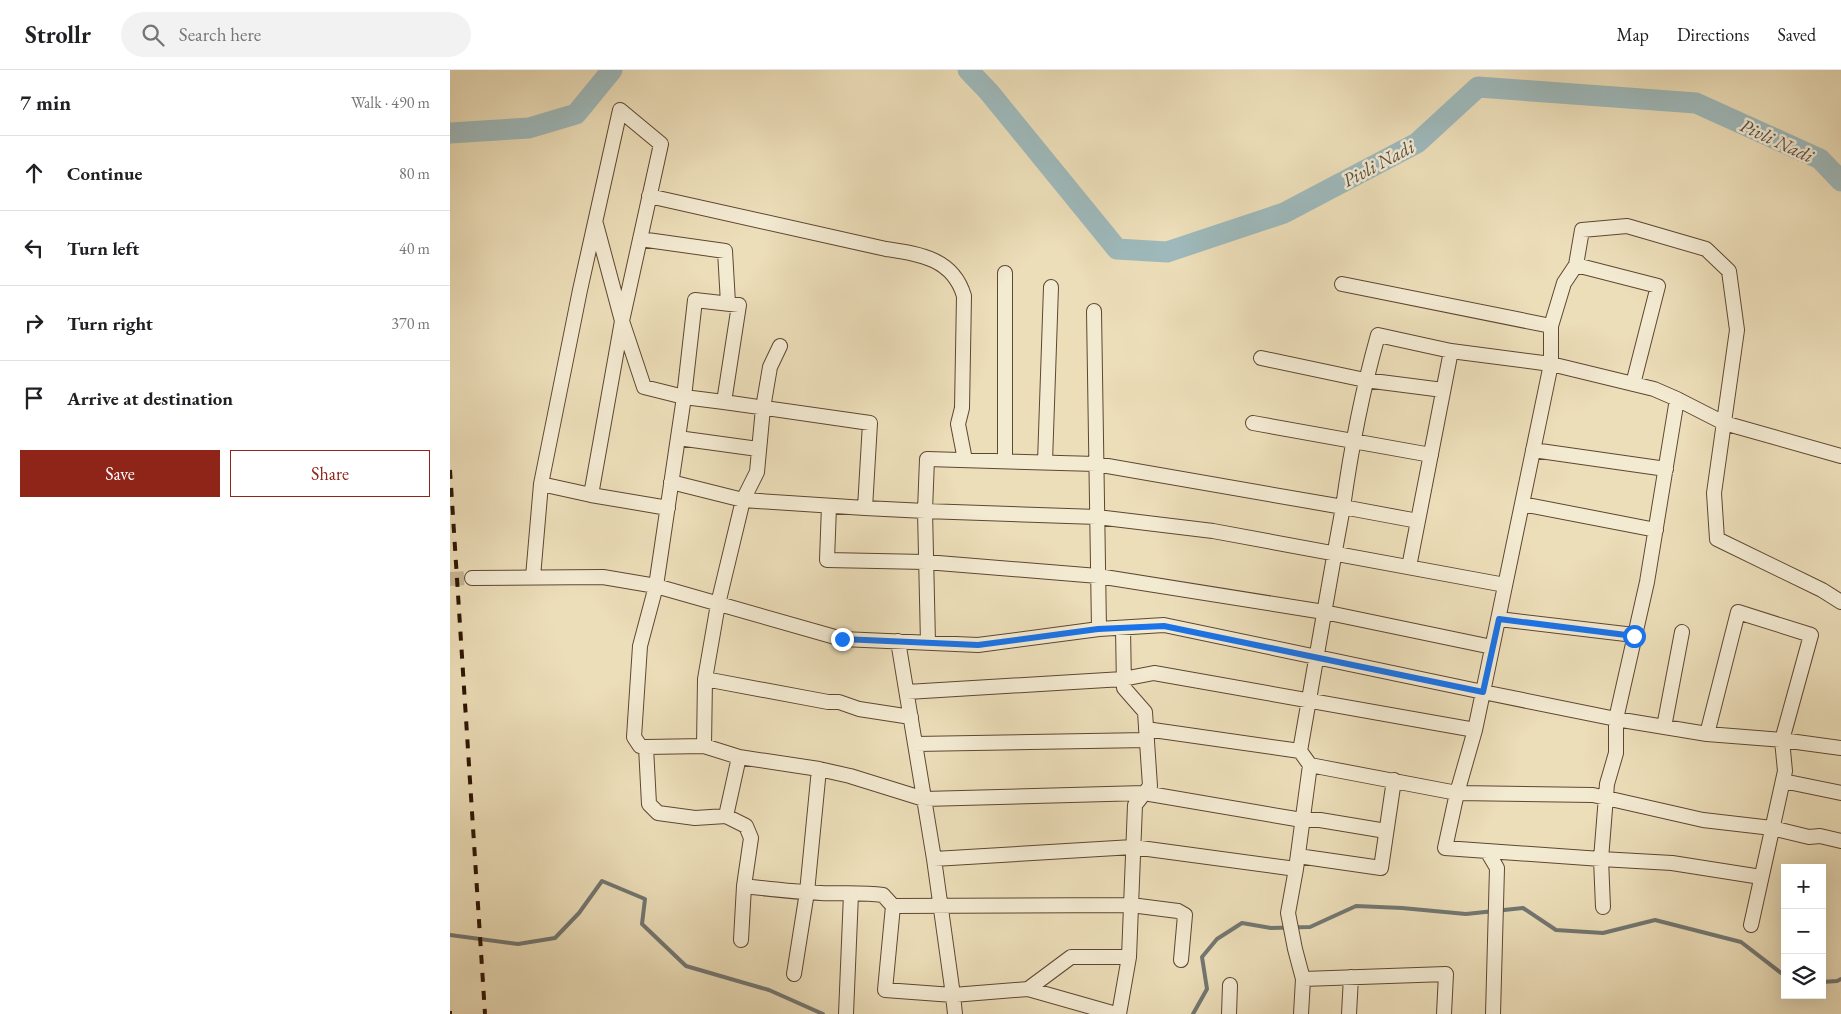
<!DOCTYPE html>
<meta charset="utf-8">
<style>
body{margin:0;font-family:"EB Garamond",serif;background:#f2f2f2;color:#202124}
.controls{position:absolute;right:15px;bottom:15px;display:grid;overflow:hidden;border-radius:0px;box-shadow:0 5px 20px #0002}
.controls button{width:45px;height:45px;display:grid;place-items:center;padding:0;border:0;border-bottom:1px solid #e0e0e0;background:#fff;color:#202124;font:25px sans-serif}
.stop{position:absolute;width:15px;height:15px;margin:-11px;border:4px solid #1a73e8;border-radius:50%;background:#fff}
.stop.end{background:#1a73e8;border-color:#fff;box-shadow:0 1px 5px #0008}
.list{margin:0;padding:0;list-style:none}
h2{display:flex;justify-content:space-between;align-items:center;height:65px;margin:0;padding:0 20px;font-size:21px}
h2 small{font-size:16px;font-weight:400;color:#757577}
.list li{display:grid;grid-template-columns:32px 1fr auto;gap:15px;align-items:center;box-sizing:border-box;height:75px;padding:0 20px;border-top:1px solid #e0e0e0}
.list b{display:block;font-size:19px;white-space:nowrap}
.list em{font-size:16px;font-style:normal;color:#757577}
.actions{display:flex;gap:10px;padding:15px 20px}
.actions a{flex:1;padding:11px 0;border:1px solid #8f2418;border-radius:0px;text-align:center;font-size:18px;color:#8f2418}
.actions .main{background:#8f2418;color:#fff}
.icon{flex:none;width:28px;height:28px;fill:none;stroke:currentColor;stroke-width:2;stroke-linecap:round;stroke-linejoin:round}
.map{position:relative;flex:none;width:1391px;height:944px;overflow:hidden}
header{display:flex;align-items:center;gap:30px;box-sizing:border-box;height:70px;padding:0 25px;background:#fff;border-bottom:1px solid #e0e0e0}
header strong{font-size:24px}
nav{display:flex;gap:28px;margin-inline-start:auto;font-size:18px}
.search{width:350px;height:45px;background:#f2f2f2;display:flex;align-items:center;gap:12px;box-sizing:border-box;padding:0 18px;border-radius:28px;color:#757577;font-size:19px}
main{display:flex}
aside{flex:1;background:#fff}
.map>svg:first-child{display:block}
.lines{fill:none;stroke-linecap:round;stroke-linejoin:round}
.stream{stroke:#727772;stroke-width:4}
.river{stroke:#9eb9bb;stroke-width:21}
.minor-tunnel{stroke:#c6b695;stroke-width:14;stroke-dasharray:14 7;stroke-linecap:butt}
.minor-casing{stroke:#5e4731;stroke-width:16}
.minor{stroke:#f3ead2;stroke-width:14}
.rail{stroke:#2f1504;stroke-width:4;stroke-dasharray:9 9;stroke-linecap:butt}
.route{stroke:#1a73e8;stroke-width:6}
.labels{text-anchor:middle;stroke-width:5;stroke-linejoin:round;paint-order:stroke}
.water-label{font-size:19px;font-style:italic;fill:#564e44;stroke:#f3ead2}
</style>
<header>
<strong>Strollr</strong>
<div class="search"><svg class="icon" aria-label="search" viewBox="0 0 24 24"><circle cx="10" cy="10" r="6"/><path d="M15 15l6 6"/></svg>Search here</div>
<nav><a>Map</a><a>Directions</a><a>Saved</a></nav>
</header>
<main>
<aside>
<h2>7 min<small>Walk · 490 m</small></h2>
<ul class="list">
<li><svg class="icon" aria-label="ahead" viewBox="0 0 24 24"><path d="M12 20V5M6 11l6-6 6 6"/></svg><div><b>Continue</b></div><em>80 m</em></li>
<li><svg class="icon" aria-label="left" viewBox="0 0 24 24"><path d="M17 20v-9H6M10 6l-5 5 5 5"/></svg><div><b>Turn left</b></div><em>40 m</em></li>
<li><svg class="icon" aria-label="right" viewBox="0 0 24 24"><path d="M7 20v-9h11M14 6l5 5-5 5"/></svg><div><b>Turn right</b></div><em>370 m</em></li>
<li><svg class="icon" aria-label="arrive" viewBox="0 0 24 24"><path d="M6 21V4h12l-3 4 3 4H6"/></svg><div><b>Arrive at destination</b></div></li>
</ul>
<div class="actions"><a class="main">Save</a><a>Share</a></div>
</aside>
<div class="map">
<svg width="1391" height="944" viewBox="0 0 1391 944">
<rect width="100%" height="100%" fill="#ecdeb9"/>
<filter id="stains"><feTurbulence type="fractalNoise" baseFrequency=".004" numOctaves="4"/><feColorMatrix values="0 0 0 0 .2 0 0 0 0 .09 0 0 0 0 .02 0 0 0 .5 -.17"/></filter>
<radialGradient id="worn" r=".72"><stop offset=".6" stop-color="#630" stop-opacity="0"/><stop offset="1" stop-color="#630" stop-opacity=".3"/></radialGradient>
<g class="lines">
<path class="stream" d="M 0,865 L 68,874 L 105,868 L 129,843 L 152,811 L 195,829 L 192,854 L 236,896 L 319,920 L 373,944
M 1372,912 L 1387,911 L 1391,909
M 743,944 L 757,919 L 752,887 L 767,869 L 792,853 L 821,858 L 860,857 L 906,836 L 952,838 L 1016,844 L 1073,838 L 1106,860 L 1153,863 L 1205,850 L 1291,872 L 1335,906"/>
<path class="river" d="M 518,0 L 539,22 L 667,179 L 717,182 L 834,143 L 967,73 L 1028,17 L 1246,33 L 1370,89 L 1391,111
M 0,63 L 79,58 L 126,44 L 162,0"/>
<path class="minor-tunnel" d="M 0,509 L 22,508"/>
<defs>
<path id="minor" d="M 199,126 L 436,179 C 469,184 503,188 514,226 L 512,338 L 508,354 L 515,390
M 190,169 L 275,181 L 278,233
M 1126,195 L 1208,216 L 1183,314
M 555,203 L 555,391
M 892,214 L 1101,256
M 644,241 L 649,559
M 811,288 L 915,310 L 993,320
M 1227,329 L 1274,353 L 1391,386
M 803,353 L 981,385
M 228,368 L 308,379
M 1083,380 L 1216,399
M 595,392 L 601,217
M 221,412 L 293,430 L 307,402 L 313,338 L 320,297 L 330,276
M 91,414 L 141,425 L 172,251 L 146,154
M 141,425 L 218,438
M 1072,434 L 1206,460
M 379,436 L 377,490 L 476,492 L 648,506 L 874,542 L 1042,577
M 968,451 L 893,437 C 901,379 912,322 928,265 L 1001,281
M 959,497 L 1001,281 L 1101,294 L 1101,256 L 1114,213 L 1126,195 L 1132,160 L 1177,156 L 1256,179 L 1279,201 L 1287,260 L 1264,423 L 1267,469 L 1372,520 L 1391,532
M 83,507 L 91,414 L 130,220 L 170,40 L 211,74 L 172,251 L 194,317 L 234,327 L 274,332
M 22,508 L 153,507 L 206,516 L 392,569 L 528,575 L 649,559 L 714,555 L 1033,622 L 1101,294 L 1204,319 L 1227,329 L 1197,512 L 1166,649 L 1033,622 L 1025,660 L 1007,723 L 860,695 L 850,681
M 1049,549 L 1184,565
M 448,571 L 484,789 L 503,925 L 578,919 L 621,887 L 679,887 L 685,735 L 700,716 L 695,642 L 674,618 L 673,558
M 478,573 L 475,441 L 415,438 L 420,353 L 274,332 L 289,235 L 245,230 L 234,327 L 206,516 L 190,576 L 184,667 L 190,676 L 196,677 L 254,676 L 289,687 L 369,699 L 400,706 L 474,729 L 694,723 L 852,750 L 870,750 L 936,761
M 255,609 L 378,632 L 389,632 L 409,639 L 461,647
M 457,622 L 673,609 L 704,603 L 1025,660
M 1214,657 L 1232,562
M 696,659 L 850,681 C 864,599 878,518 893,437 L 646,394 L 477,389 L 475,441 L 647,447 L 763,461 L 1055,515
M 1257,664 L 1288,542 L 1361,565 L 1332,670 L 1391,678
M 465,674 L 697,670
M 254,676 L 255,609 L 268,534 L 293,430 L 415,438
M 196,677 L 199,734 L 208,743 L 245,748 L 276,746 L 296,756 L 301,768 L 294,816 L 291,870
M 1333,711 L 1391,723
M 276,746 L 289,687
M 1037,781 L 1047,798 L 1043,944
M 848,786 L 931,798 L 944,710
M 484,789 L 683,777 L 846,799 L 860,695
M 846,799 L 838,843 L 845,879 L 853,909
M 1311,807 L 1222,793 L 1151,789 L 995,778 L 1007,723 L 1143,725 L 1253,750 L 1322,758 L 1359,767 L 1370,766 L 1391,771
M 294,816 C 319,819 345,822 371,823 C 392,824 412,822 433,825 L 443,836 L 681,835 L 728,841 L 735,845 L 731,890
M 443,836 L 435,920 L 503,925 L 505,944
M 1153,837 L 1151,789 L 1157,714 L 1166,683 L 1166,649 L 1257,664 L 1332,670 L 1335,701 L 1301,855
M 344,904 L 357,822 L 369,699
M 578,919 L 666,944
M 396,944 L 401,824
M 669,944 L 679,887
M 779,944 L 780,915
M 851,944 L 853,909 L 996,904 L 994,944
M 899,944 L 901,907"/>
</defs>
<use href="#minor" class="minor-casing"/>
<use href="#minor" class="minor"/>
<path class="rail" d="M 0,400 L 35,944
M 0,941 L 0,944"/>
</g>
<g class="lines">
<path class="route" d="M 392,569 L 528,575 L 648,559 L 714,556 L 1033,622 L 1049,549 L 1184,566"/>
</g>
<g class="labels">
<g class="water-label">
<text transform="translate(1327 70) rotate(25)" y="7">Pivli Nadi</text>
<text transform="translate(928 93) rotate(-28)" y="7">Pivli Nadi</text>
</g>
</g>
<rect width="100%" height="100%" filter="url(#stains)"/>
<rect width="100%" height="100%" fill="url(#worn)"/>
</svg>
<div class="controls">
<button>+</button>
<button>−</button>
<button><svg class="icon" aria-label="layers" viewBox="0 0 24 24"><path d="M12 4l9 5-9 5-9-5zM3 14l9 5 9-5"/></svg></button>
</div>
<div class="stop" style="left:1184px;top:566px"></div>
<div class="stop end" style="left:392px;top:569px"></div>
</div>
</main>
